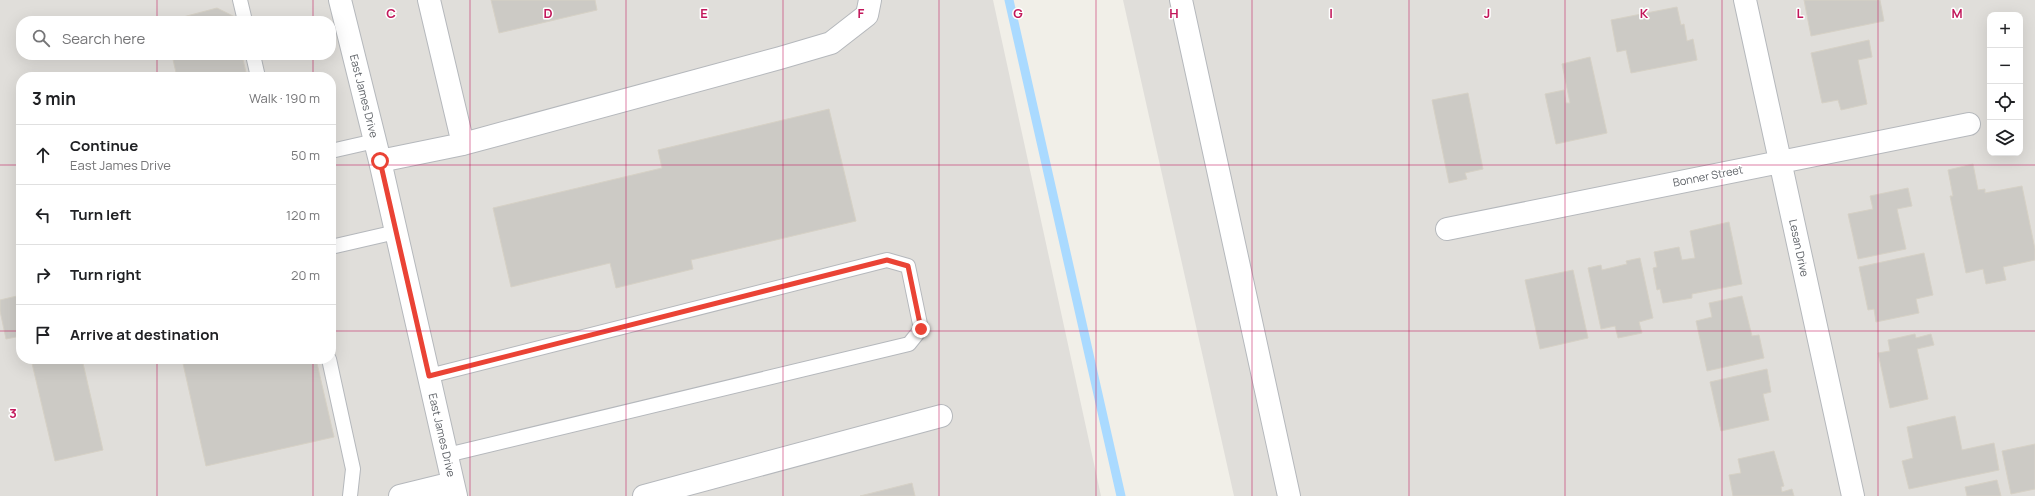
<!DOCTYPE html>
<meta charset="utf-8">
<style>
body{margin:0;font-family:Manrope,sans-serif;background:#f2f2f2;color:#202124}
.controls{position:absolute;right:12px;top:12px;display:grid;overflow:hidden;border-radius:8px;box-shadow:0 4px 16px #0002}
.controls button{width:36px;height:36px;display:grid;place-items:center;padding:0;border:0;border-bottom:1px solid #e0e0e0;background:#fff;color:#202124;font:20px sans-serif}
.stop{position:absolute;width:12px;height:12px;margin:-9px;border:3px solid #ea4335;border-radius:50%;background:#fff}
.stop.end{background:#ea4335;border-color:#fff;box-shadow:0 1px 4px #0008}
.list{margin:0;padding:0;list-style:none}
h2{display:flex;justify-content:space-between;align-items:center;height:52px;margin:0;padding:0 16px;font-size:17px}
h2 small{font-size:13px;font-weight:400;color:#757577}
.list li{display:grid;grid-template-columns:26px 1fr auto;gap:12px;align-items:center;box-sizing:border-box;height:60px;padding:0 16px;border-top:1px solid #e0e0e0}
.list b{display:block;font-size:15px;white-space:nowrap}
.list p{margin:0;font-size:13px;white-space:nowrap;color:#757577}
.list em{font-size:13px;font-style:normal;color:#757577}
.icon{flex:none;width:22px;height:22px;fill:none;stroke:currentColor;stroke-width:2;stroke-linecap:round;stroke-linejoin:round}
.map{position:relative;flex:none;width:2035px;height:496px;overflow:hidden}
.search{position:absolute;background:#fff;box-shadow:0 4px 16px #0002;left:16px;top:16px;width:320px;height:44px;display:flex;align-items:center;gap:10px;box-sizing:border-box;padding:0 14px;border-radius:16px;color:#757577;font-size:15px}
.panel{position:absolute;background:#fff;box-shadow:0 4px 16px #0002;left:16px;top:72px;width:320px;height:292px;border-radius:16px}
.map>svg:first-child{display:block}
.industrial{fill:#e0deda;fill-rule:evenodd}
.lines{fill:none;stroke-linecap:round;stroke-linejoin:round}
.stream{stroke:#aadaff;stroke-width:9}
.building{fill:#cccac5;stroke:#d6d1c6}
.lane-casing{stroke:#b5b8bc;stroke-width:16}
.street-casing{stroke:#b5b8bc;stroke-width:24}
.lane{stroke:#fff;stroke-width:14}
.street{stroke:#fff;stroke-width:22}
.route{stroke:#ea4335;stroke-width:5}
.grid{fill:none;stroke:#c2185b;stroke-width:1;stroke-opacity:0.55}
.labels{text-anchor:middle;stroke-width:3;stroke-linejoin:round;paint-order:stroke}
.street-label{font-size:11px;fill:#5f6368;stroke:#fff}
.grid-label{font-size:13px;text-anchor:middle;font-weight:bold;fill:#c2185b;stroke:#fff;stroke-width:3;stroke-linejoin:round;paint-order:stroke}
</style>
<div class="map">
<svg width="2035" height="496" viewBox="0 0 2035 496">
<rect width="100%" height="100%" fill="#f1efe8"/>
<path class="industrial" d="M 0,0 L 993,0 L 1101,496 L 0,496 ZM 21,21 L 331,21 L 331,55 L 21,55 ZM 21,77 L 331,77 L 331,359 L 21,359 Z
M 1123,0 L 2035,0 L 2035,496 L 1234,496 ZM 1990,15 L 2020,15 L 2020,153 L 1990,153 Z"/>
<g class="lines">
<path class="stream" d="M 1009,0 L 1121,496"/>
</g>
<path class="building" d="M 491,0 L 595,0 L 597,10 L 499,33 Z
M 1804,0 L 1880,0 L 1884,21 L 1811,36 Z
M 1677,7 L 1681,25 L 1684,24 L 1687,41 L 1693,39 L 1697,60 L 1631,73 L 1626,50 L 1617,52 L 1611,20 Z
M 217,8 L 235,17 L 236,21 L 168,21 Z
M 1869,40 L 1872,57 L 1858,60 L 1867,104 L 1841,110 L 1838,100 L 1822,103 L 1811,53 Z
M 172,55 L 242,55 L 247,77 L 177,77 Z
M 1590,57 L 1607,133 L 1556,144 L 1545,94 L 1564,90 L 1566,103 L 1570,103 L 1562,64 Z
M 1468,93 L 1483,169 L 1465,173 L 1467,179 L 1449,183 L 1432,100 Z
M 829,109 L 856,221 L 691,260 L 693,269 L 616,288 L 610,263 L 511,287 L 493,208 L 662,168 L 658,150 Z
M 1973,164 L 1978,190 L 1985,189 L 1985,193 L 2022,186 L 2035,249 L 2035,260 L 2003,267 L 2006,280 L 1986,284 L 1983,269 L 1966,273 L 1950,196 L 1953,196 L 1948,170 Z
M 1908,188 L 1912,206 L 1897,209 L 1906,249 L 1858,259 L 1848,214 L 1873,209 L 1870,196 Z
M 1729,222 L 1742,284 L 1692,294 L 1692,298 L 1663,303 L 1660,289 L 1657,290 L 1653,268 L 1657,267 L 1654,252 L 1679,247 L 1682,260 L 1695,258 L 1690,231 Z
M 1924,253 L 1933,295 L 1916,299 L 1919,313 L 1876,322 L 1874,309 L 1868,310 L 1859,267 Z
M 1640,258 L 1653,318 L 1639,322 L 1642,333 L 1618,338 L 1615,326 L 1601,329 L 1588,268 L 1601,265 L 1602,270 L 1627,264 L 1626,261 Z
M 1573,270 L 1588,338 L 1540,349 L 1525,280 Z
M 21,295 L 21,336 L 6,339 L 0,311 L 0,300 Z
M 1742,296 L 1752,336 L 1759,335 L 1764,358 L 1707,371 L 1696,321 L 1712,317 L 1709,303 Z
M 1915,334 L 1916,338 L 1931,334 L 1934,345 L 1917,349 L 1928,399 L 1890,408 L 1878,353 L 1890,351 L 1888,340 Z
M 31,359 L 82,359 L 103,450 L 55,461 Z
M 182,359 L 316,359 L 334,437 L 206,466 Z
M 1767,369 L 1771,392 L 1763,394 L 1769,420 L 1721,431 L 1710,382 Z
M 1955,416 L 1962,450 L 1994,443 L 1999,470 L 1909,489 L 1902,461 L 1913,458 L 1907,427 Z
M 2035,444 L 2035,489 L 2011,494 L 2002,451 Z
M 1774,451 L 1784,486 L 1781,487 L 1782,492 L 1792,489 L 1794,496 L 1733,496 L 1729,475 L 1741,473 L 1738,459 Z
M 1997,480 L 2001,496 L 1967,496 L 1965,487 Z
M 912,483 L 915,496 L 860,496 Z"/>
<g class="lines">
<defs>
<path id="lane" d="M 240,0 L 245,21
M 253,55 L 258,77
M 331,151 L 375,141
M 331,247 L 396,232
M 329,359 L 353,469 L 350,496
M 429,376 L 887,260 L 908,266 L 921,329 L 909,344 L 447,455"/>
<path id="street" d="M 340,0 L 380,161 L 456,496
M 429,0 L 463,144
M 1181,0 L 1289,496
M 1745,0 L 1853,496
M 380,161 L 463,144 L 780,58 L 831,43 L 867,15 L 870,0
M 1447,229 L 1969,124
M 400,496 L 453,483
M 644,496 L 941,416"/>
</defs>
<use href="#lane" class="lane-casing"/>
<use href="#street" class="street-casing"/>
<use href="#lane" class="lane"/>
<use href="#street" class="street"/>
</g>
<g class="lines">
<path class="route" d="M 380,161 L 429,376 L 887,260 L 908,266 L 921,329"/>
</g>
<path class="grid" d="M 157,0 L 157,21M 313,0 L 313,21M 470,0 L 470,496M 626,0 L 626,496M 783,0 L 783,496M 939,0 L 939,496M 1096,0 L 1096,496M 1252,0 L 1252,496M 1409,0 L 1409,496M 1565,0 L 1565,496M 1722,0 L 1722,496M 1878,0 L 1878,496M 157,55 L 157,77M 313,55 L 313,77M 0,165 L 21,165M 331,165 L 2035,165M 0,331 L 21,331M 331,331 L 2035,331M 157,359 L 157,496M 313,359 L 313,496"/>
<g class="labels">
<g class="street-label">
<text transform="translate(364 96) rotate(76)" y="4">East James Drive</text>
<text transform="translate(1708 176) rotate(-11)" y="4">Bonner Street</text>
<text transform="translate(1799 248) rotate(78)" y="4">Lesan Drive</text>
<text transform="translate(442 435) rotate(77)" y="4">East James Drive</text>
</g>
</g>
<g class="grid-label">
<text x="391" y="18">C</text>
<text x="548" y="18">D</text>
<text x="704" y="18">E</text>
<text x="861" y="18">F</text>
<text x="1018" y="18">G</text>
<text x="1174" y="18">H</text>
<text x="1331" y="18">I</text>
<text x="1487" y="18">J</text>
<text x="1644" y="18">K</text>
<text x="1800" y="18">L</text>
<text x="1957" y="18">M</text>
<text x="13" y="418">3</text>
</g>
</svg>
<div class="controls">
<button>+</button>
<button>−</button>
<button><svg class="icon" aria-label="locate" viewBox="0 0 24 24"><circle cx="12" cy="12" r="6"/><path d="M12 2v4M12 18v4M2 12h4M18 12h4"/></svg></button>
<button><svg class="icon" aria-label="layers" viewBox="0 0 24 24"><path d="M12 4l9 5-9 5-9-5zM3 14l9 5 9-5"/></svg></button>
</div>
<div class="stop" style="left:380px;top:161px"></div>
<div class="stop end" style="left:921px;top:329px"></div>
<div class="search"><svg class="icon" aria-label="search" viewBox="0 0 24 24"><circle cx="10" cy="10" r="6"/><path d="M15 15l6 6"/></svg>Search here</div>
<section class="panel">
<h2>3 min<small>Walk · 190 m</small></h2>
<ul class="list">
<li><svg class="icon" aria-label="ahead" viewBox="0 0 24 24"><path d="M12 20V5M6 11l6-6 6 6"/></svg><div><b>Continue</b><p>East James Drive</p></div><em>50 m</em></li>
<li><svg class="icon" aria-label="left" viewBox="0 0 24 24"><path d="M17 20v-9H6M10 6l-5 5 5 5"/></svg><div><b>Turn left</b></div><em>120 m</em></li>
<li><svg class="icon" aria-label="right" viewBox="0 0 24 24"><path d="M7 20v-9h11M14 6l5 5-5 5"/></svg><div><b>Turn right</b></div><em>20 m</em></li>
<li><svg class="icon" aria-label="arrive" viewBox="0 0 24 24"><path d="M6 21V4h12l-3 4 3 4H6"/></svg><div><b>Arrive at destination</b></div></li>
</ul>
</section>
</div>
